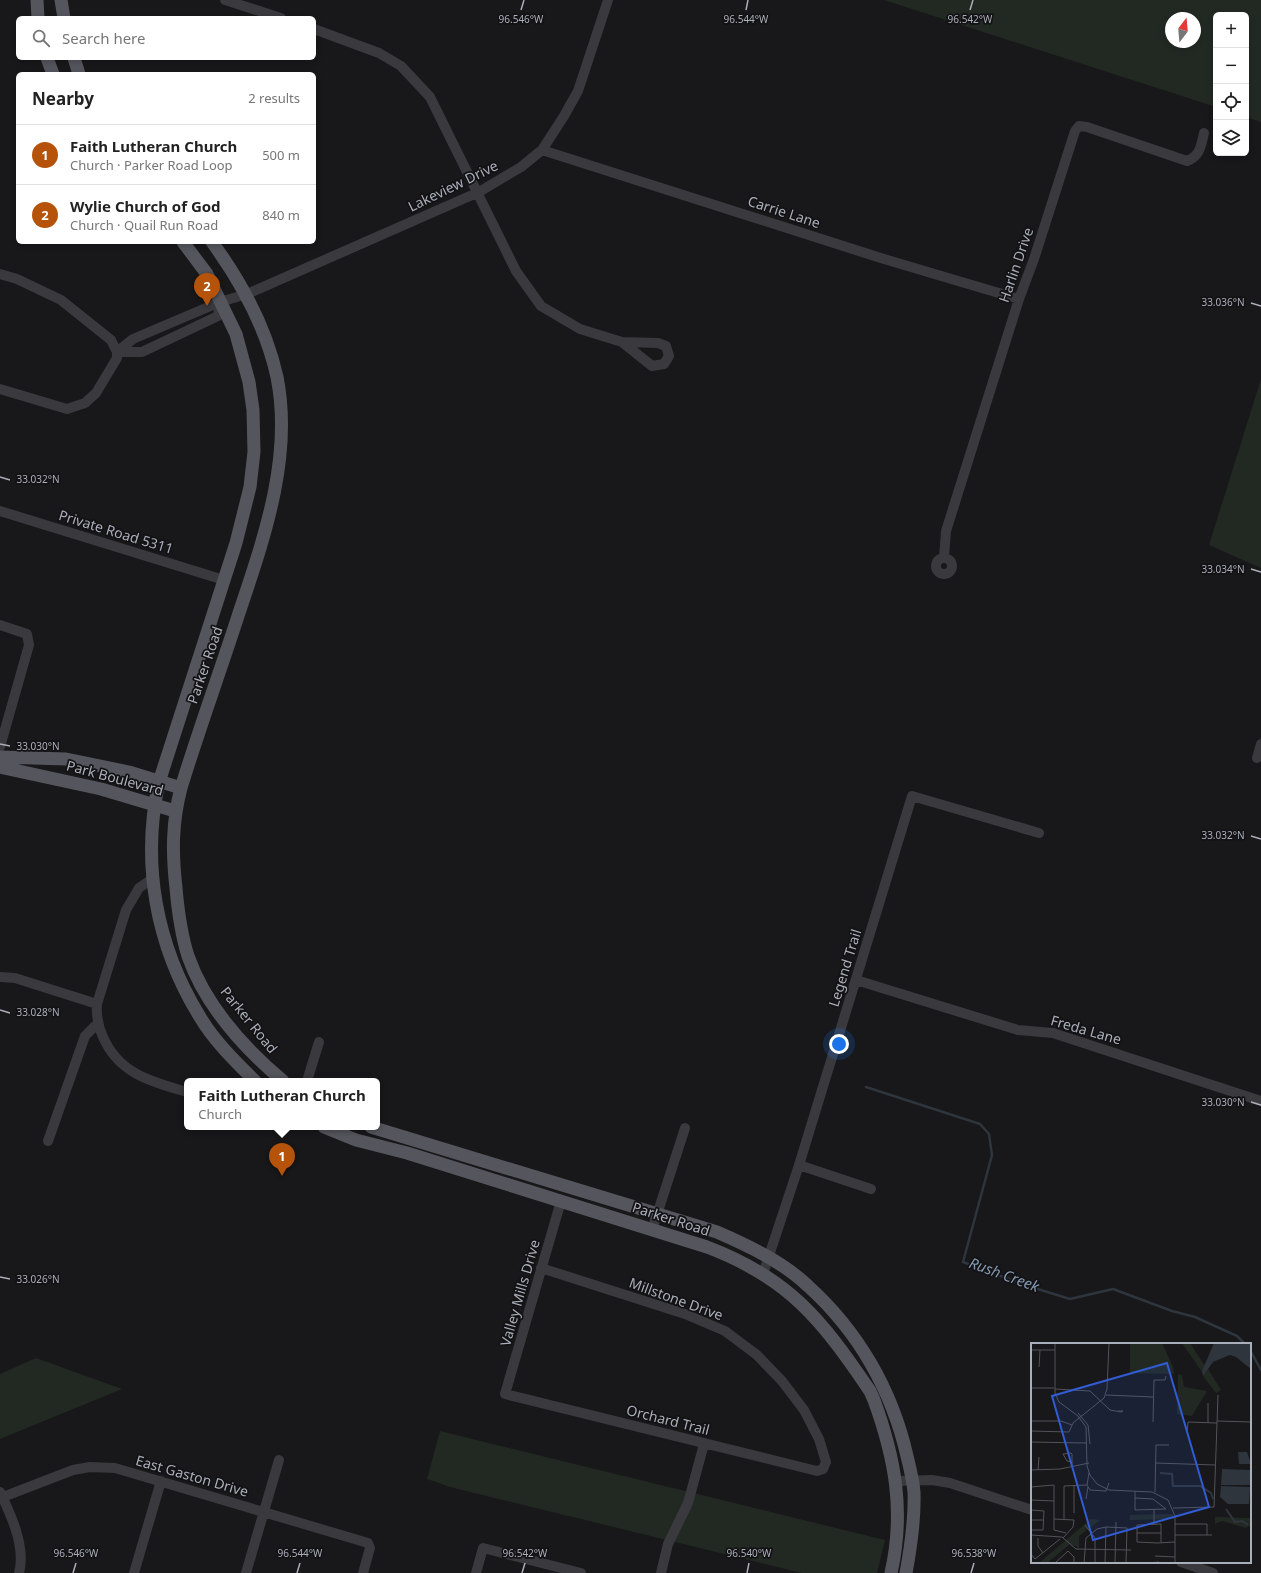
<!DOCTYPE html>
<meta charset="utf-8">
<style>
body{margin:0;font-family:"Noto Sans",sans-serif;background:#f6f6f6;color:#222}
.controls{position:absolute;right:12px;top:12px;display:grid;overflow:hidden;border-radius:6px;box-shadow:0 2px 6px #0003}
.controls button{width:36px;height:36px;display:grid;place-items:center;padding:0;border:0;border-bottom:1px solid #e0e0e0;background:#fff;color:#222;font:20px sans-serif}
.compass{position:absolute;left:1165px;top:12px;width:36px;height:36px;border-radius:50%;background:#fff;box-shadow:0 2px 6px #0003;rotate:16deg}
.you{position:absolute;left:839px;top:1044px;width:14px;height:14px;margin:-10px;border:3px solid #fff;border-radius:50%;background:#1a73e8;box-shadow:0 0 0 6px #1a73e833}
.badge{display:grid;place-items:center;width:26px;height:26px;border-radius:50%;background:#b45309;color:#fff;font-size:13px;font-weight:700}
.pin{position:absolute;translate:-50% -33px;filter:drop-shadow(0 1px 2px #0008)}
.pin::after{content:'';position:absolute;top:21px;width:14px;height:12px;background:inherit;clip-path:polygon(0 0,100% 0,50% 100%)}
.popup{position:absolute;left:184px;top:1078px;width:196px;height:52px;box-sizing:border-box;display:grid;place-content:center;border-radius:6px;background:#fff;filter:drop-shadow(0 1px 3px #0005);font-size:13px;white-space:nowrap;color:#767676}
.popup b{font-size:15px;color:#222}
.popup::after{content:'';position:absolute;left:50%;top:100%;margin-left:-8px;border:8px solid transparent;border-top-color:#fff}
.list{margin:0;padding:0;list-style:none}
h2{display:flex;justify-content:space-between;align-items:center;height:52px;margin:0;padding:0 16px;font-size:17px}
h2 small{font-size:13px;font-weight:400;color:#767676}
.list li{display:grid;grid-template-columns:26px 1fr auto;gap:12px;align-items:center;box-sizing:border-box;height:60px;padding:0 16px;border-top:1px solid #e0e0e0}
.list b{display:block;font-size:15px;white-space:nowrap}
.list p{margin:0;font-size:13px;white-space:nowrap;color:#767676}
.list em{font-size:13px;font-style:normal;color:#767676}
.icon{flex:none;width:22px;height:22px;fill:none;stroke:currentColor;stroke-width:2;stroke-linecap:round;stroke-linejoin:round}
.map{position:relative;flex:none;width:1261px;height:1573px;overflow:hidden}
.search{position:absolute;background:#fff;box-shadow:0 2px 6px #0003;left:16px;top:16px;width:300px;height:44px;display:flex;align-items:center;gap:10px;box-sizing:border-box;padding:0 14px;border-radius:6px;color:#767676;font-size:15px}
.panel{position:absolute;background:#fff;box-shadow:0 2px 6px #0003;left:16px;top:72px;width:300px;height:172px;border-radius:6px}
.map>svg:first-child{display:block}
.green{fill:#222923;fill-rule:evenodd}
.lines{fill:none;stroke-linecap:round;stroke-linejoin:round}
.stream{stroke:#2e353d;stroke-width:2.5}
.minor{stroke:#39393e;stroke-width:10}
.major{stroke:#55565d;stroke-width:13}
.ticks{fill:none;stroke:#aaaeb9;stroke-width:1.5}
.labels{text-anchor:middle;stroke-width:3.5;stroke-linejoin:round;paint-order:stroke}
.street-label{font-size:14px;fill:#aaaeb9;stroke:#131214}
.water-label{font-size:15px;font-style:italic;fill:#8399b2;stroke:#131214}
.inset-river{fill:none;stroke:#2e353d;stroke-width:2}
.inset-road{fill:none;stroke:#525359;stroke-width:1}
.view{fill:#325cd3;fill-opacity:0.15;stroke:#325cd3;stroke-width:2}
.inset-edge{fill:none;stroke:#aaaeb9;stroke-width:2}
.ticks-label{font-size:10px;text-anchor:middle;fill:#aaaeb9;stroke:#131214;stroke-width:3.5;stroke-linejoin:round;paint-order:stroke}
</style>
<div class="map">
<svg width="1261" height="1573" viewBox="0 0 1261 1573">
<rect width="100%" height="100%" fill="#181719"/>
<path class="green" d="M 884,0 L 1261,0 L 1261,122 L 1246,117 L 1246,15 L 1216,15 L 1216,107 ZM 1171,18 L 1195,18 L 1195,42 L 1171,42 Z
M 1261,379 L 1261,568 L 1209,545 Z
M 36,1358 L 122,1389 L 0,1439 L 0,1374 Z
M 440,1431 L 885,1540 L 877,1573 L 802,1573 L 450,1487 L 427,1479 Z"/>
<g class="lines">
<path class="stream" d="M 866,1087 L 980,1124 L 989,1134 L 992,1155 L 963,1262 L 1028,1286 L 1070,1299 L 1113,1289 L 1172,1311 L 1195,1317 L 1237,1336 L 1245,1344
M 1250,1350 L 1261,1370"/>
<path class="minor" d="M 225,0 L 281,18
M 314,29 L 379,53 L 401,66 L 430,97 L 516,271 L 541,306 L 580,329 L 622,342 L 658,343 L 666,346 L 669,356 L 664,364 L 652,366 L 622,342
M 542,150 L 884,259 L 1019,299
M 0,274 L 17,279 L 61,300 L 111,340 L 117,352 L 117,358 L 96,393 L 85,403 L 67,409 L 0,389
M 117,352 L 133,339 L 220,302 L 247,294 L 479,192 L 521,167 L 542,150 L 564,116 L 578,91 L 608,0
M 117,352 L 142,352 L 218,316 L 220,302
M 0,511 L 224,580
M936 566a8 8 0 1 1 16 0a8 8 0 1 1-16 0Z
M 944,558 L 946,531 L 1019,299 L 1034,259 L 1075,131 L 1079,126 L 1087,127 L 1187,161 C 1200,156 1201,146 1204,133
M 0,625 L 27,634 L 29,645 L 0,747
M 1257,758 L 1261,744
M 152,879 L 139,888 L 126,910 L 97,1004 C 96,1017 98,1026 103,1037 C 119,1074 152,1082 187,1092
M 0,977 L 15,978 L 97,1004
M 856,980 L 1018,1030 L 1053,1033 L 1261,1101
M 307,1081 L 319,1042
M 48,1141 L 85,1036 L 98,1023
M 799,1165 L 871,1189
M 652,1230 L 685,1128
M 541,1268 L 685,1314 L 725,1331 L 757,1355 L 782,1381 L 804,1410 L 819,1439 L 826,1462 L 823,1469 L 817,1471 L 505,1394 L 561,1201
M 763,1274 L 799,1165 L 912,796 L 1039,833
M 897,1481 L 932,1480 L 950,1483 L 1032,1510
M 0,1492 C 11,1515 26,1547 19,1573
M 0,1498 L 73,1470 L 90,1467 L 115,1468 L 368,1543 L 370,1548 L 363,1573
M 1181,1562 L 1213,1573
M 134,1573 L 161,1481
M 246,1573 L 279,1460
M 476,1573 L 483,1548 L 581,1573
M 661,1573 L 668,1544 L 688,1503 L 704,1444"/>
<path class="major" d="M 37,0 L 38,18
M 61,0 L 64,18
M 47,58 L 53,74
M 74,58 L 79,74
M 183,242 L 207,274 L 236,334 L 249,382 L 253,410 L 254,452 L 250,487 L 236,543 L 159,782 C 141,863 156,946 200,1017 C 214,1041 236,1062 255,1081
M 212,242 C 242,283 266,327 277,377 C 293,457 264,538 239,613 C 220,672 199,729 181,788 C 172,822 172,853 176,888 C 178,911 181,934 188,956 C 205,1005 244,1048 283,1081
M 0,757 L 66,759 L 129,772 L 181,788
M 0,767 L 101,789 L 175,811
M 324,1127 L 356,1140 L 407,1153 L 707,1247 C 789,1278 822,1320 870,1391 L 874,1400 C 895,1458 905,1511 891,1573
M 371,1127 L 717,1232 C 749,1246 783,1262 808,1286 C 858,1331 892,1390 907,1456 C 910,1468 913,1480 914,1492 C 915,1519 911,1546 906,1573"/>
</g>
<path class="ticks" d="M 521,10 L 524,0M 746,10 L 748,0M 970,10 L 973,0M 1251,303 L 1261,306M 0,477 L 10,480M 1251,569 L 1261,572M 0,744 L 10,746M 1251,836 L 1261,839M 0,1010 L 10,1013M 1251,1102 L 1261,1105M 0,1277 L 10,1279M 73,1573 L 76,1563M 297,1573 L 300,1563M 522,1573 L 525,1563M 747,1573 L 749,1563M 971,1573 L 974,1563"/>
<g class="labels">
<g class="street-label">
<text transform="translate(453 186) rotate(-26)" y="5">Lakeview Drive</text>
<text transform="translate(784 212) rotate(18)" y="5">Carrie Lane</text>
<text transform="translate(1016 265) rotate(-71)" y="5">Harlin Drive</text>
<text transform="translate(116 532) rotate(17)" y="5">Private Road 5311</text>
<text transform="translate(205 665) rotate(-71)" y="5">Parker Road</text>
<text transform="translate(115 778) rotate(15)" y="5">Park Boulevard</text>
<text transform="translate(845 968) rotate(-73)" y="5">Legend Trail</text>
<text transform="translate(249 1020) rotate(51)" y="5">Parker Road</text>
<text transform="translate(1086 1030) rotate(16)" y="5">Freda Lane</text>
<text transform="translate(671 1219) rotate(18)" y="5">Parker Road</text>
<text transform="translate(520 1293) rotate(-74)" y="5">Valley Mills Drive</text>
<text transform="translate(676 1299) rotate(20)" y="5">Millstone Drive</text>
<text transform="translate(668 1420) rotate(14)" y="5">Orchard Trail</text>
<text transform="translate(192 1476) rotate(16)" y="5">East Gaston Drive</text>
</g>
<g class="water-label">
<text transform="translate(1004 1275) rotate(20)" y="5">Rush Creek</text>
</g>
</g>
<g transform="translate(1031 1343)">
<rect width="220" height="220" fill="#181719"/>
<path d="M 99,0 L 131,0 L 142,24 L 143,31 L 99,30 ZM 151,0 L 159,0 L 174,23 L 171,29 ZM 177,26 L 190,47 L 185,50 L 172,33 ZM 147,31 L 151,32 L 153,44 L 176,48 L 161,73 L 146,71 ZM 142,171 L 143,176 L 99,177 L 99,172 ZM 184,174 L 220,175 L 220,182 L 215,185 L 191,178 L 184,181 ZM 60,176 L 69,177 L 48,193 L 48,205 L 39,201 L 16,220 L 8,220 Z" fill="#222923"/>
<path d="M 183,0 L 220,0 L 220,26 L 205,14 L 199,12 L 182,19 L 172,33 L 171,28 ZM 207,109 L 216,109 L 220,121 L 208,121 ZM 191,126 L 220,127 L 220,142 L 190,142 ZM 190,143 L 219,144 L 218,161 L 197,161 L 189,154 Z" fill="#2e353d"/>
<path class="inset-river" d="M 129,130 L 141,131 L 142,143 L 169,143 L 180,150 L 182,156M 195,166 L 204,179 L 211,178 L 217,182"/>
<path class="inset-road" d="M 24,0 L 24,50 L 28,59 L 47,73 L 55,84 L 56,123 L 59,132 L 66,141 L 78,147 L 121,149 L 137,157 L 144,173 L 144,220M 0,7 L 24,7M 8,24 L 9,7M 0,45 L 23,45M 24,46 L 59,48 L 79,67 L 90,69 L 92,68 L 87,68M 75,52 L 122,54M 47,70 L 57,82 L 59,101M 0,78 L 30,78 L 41,82M 186,78 L 220,79M 122,79 L 123,37 L 134,37 L 135,33M 177,80 L 177,60M 0,88 L 38,89 L 42,80 L 73,55 L 76,46 L 78,0M 156,89 L 157,79 L 186,80M 0,99 L 56,100M 41,119 L 36,118 L 32,111 L 40,110 L 41,111 L 41,122M 125,120 L 184,122M 0,127 L 29,126 L 58,120M 7,127 L 8,114M 58,130 L 56,142 L 59,147 L 75,148 L 78,140M 0,144 L 23,142 L 23,187 L 35,190M 104,148 L 104,167 L 135,166 L 122,156 L 104,155M 124,149 L 125,102 L 138,102M 55,156 L 57,144M 0,157 L 23,158M 142,165 L 183,164 L 187,52M 0,167 L 13,168 L 12,187 L 0,187M 43,170 L 43,143M 23,176 L 43,177 L 42,184 L 32,195M 0,177 L 13,177M 33,177 L 33,143 L 56,142M 144,181 L 176,181 L 176,192M 54,182 L 64,195 L 64,220M 123,182 L 123,167M 106,190 L 130,190M 0,192 L 31,194 L 45,206 L 100,207M 144,192 L 181,192M 7,195 L 7,203 L 12,210M 130,199 L 130,181 L 106,182 L 106,199 L 126,200 L 144,199M 0,211 L 4,216 L 29,196M 124,213 L 144,214M 24,220 L 37,208 L 43,214 L 43,220M 53,220 L 55,195 L 66,186 L 75,184 L 96,185 L 95,220M 74,220 L 75,184M 84,220 L 85,179M 116,220 L 128,219"/>
<path class="view" d="M 136,20 L 178,164 L 62,197 L 21,53 Z"/>
<rect width="220" height="220" class="inset-edge"/>
</g>
<g class="ticks-label">
<text x="521" y="23">96.546°W</text>
<text x="746" y="23">96.544°W</text>
<text x="970" y="23">96.542°W</text>
<text x="1223" y="306">33.036°N</text>
<text x="38" y="483">33.032°N</text>
<text x="1223" y="573">33.034°N</text>
<text x="38" y="750">33.030°N</text>
<text x="1223" y="839">33.032°N</text>
<text x="38" y="1016">33.028°N</text>
<text x="1223" y="1106">33.030°N</text>
<text x="38" y="1283">33.026°N</text>
<text x="76" y="1557">96.546°W</text>
<text x="300" y="1557">96.544°W</text>
<text x="525" y="1557">96.542°W</text>
<text x="749" y="1557">96.540°W</text>
<text x="974" y="1557">96.538°W</text>
</g>
</svg>
<div class="controls">
<button>+</button>
<button>−</button>
<button><svg class="icon" aria-label="locate" viewBox="0 0 24 24"><circle cx="12" cy="12" r="6"/><path d="M12 2v4M12 18v4M2 12h4M18 12h4"/></svg></button>
<button><svg class="icon" aria-label="layers" viewBox="0 0 24 24"><path d="M12 4l9 5-9 5-9-5zM3 14l9 5 9-5"/></svg></button>
</div>
<svg class="compass" viewBox="-18 -18 36 36"><path d="M0-13l5 13h-10z" fill="#e53935"/><path d="M0 13l5-13h-10z" fill="#767676"/></svg>
<div class="you"></div>
<div class="pin badge" style="left:282px;top:1176px">1</div>
<div class="popup"><b>Faith Lutheran Church</b>Church</div>
<div class="pin badge" style="left:207px;top:306px">2</div>
<div class="search"><svg class="icon" aria-label="search" viewBox="0 0 24 24"><circle cx="10" cy="10" r="6"/><path d="M15 15l6 6"/></svg>Search here</div>
<section class="panel">
<h2>Nearby<small>2 results</small></h2>
<ul class="list">
<li><span class="badge">1</span><div><b>Faith Lutheran Church</b><p>Church · Parker Road Loop</p></div><em>500 m</em></li>
<li><span class="badge">2</span><div><b>Wylie Church of God</b><p>Church · Quail Run Road</p></div><em>840 m</em></li>
</ul>
</section>
</div>
